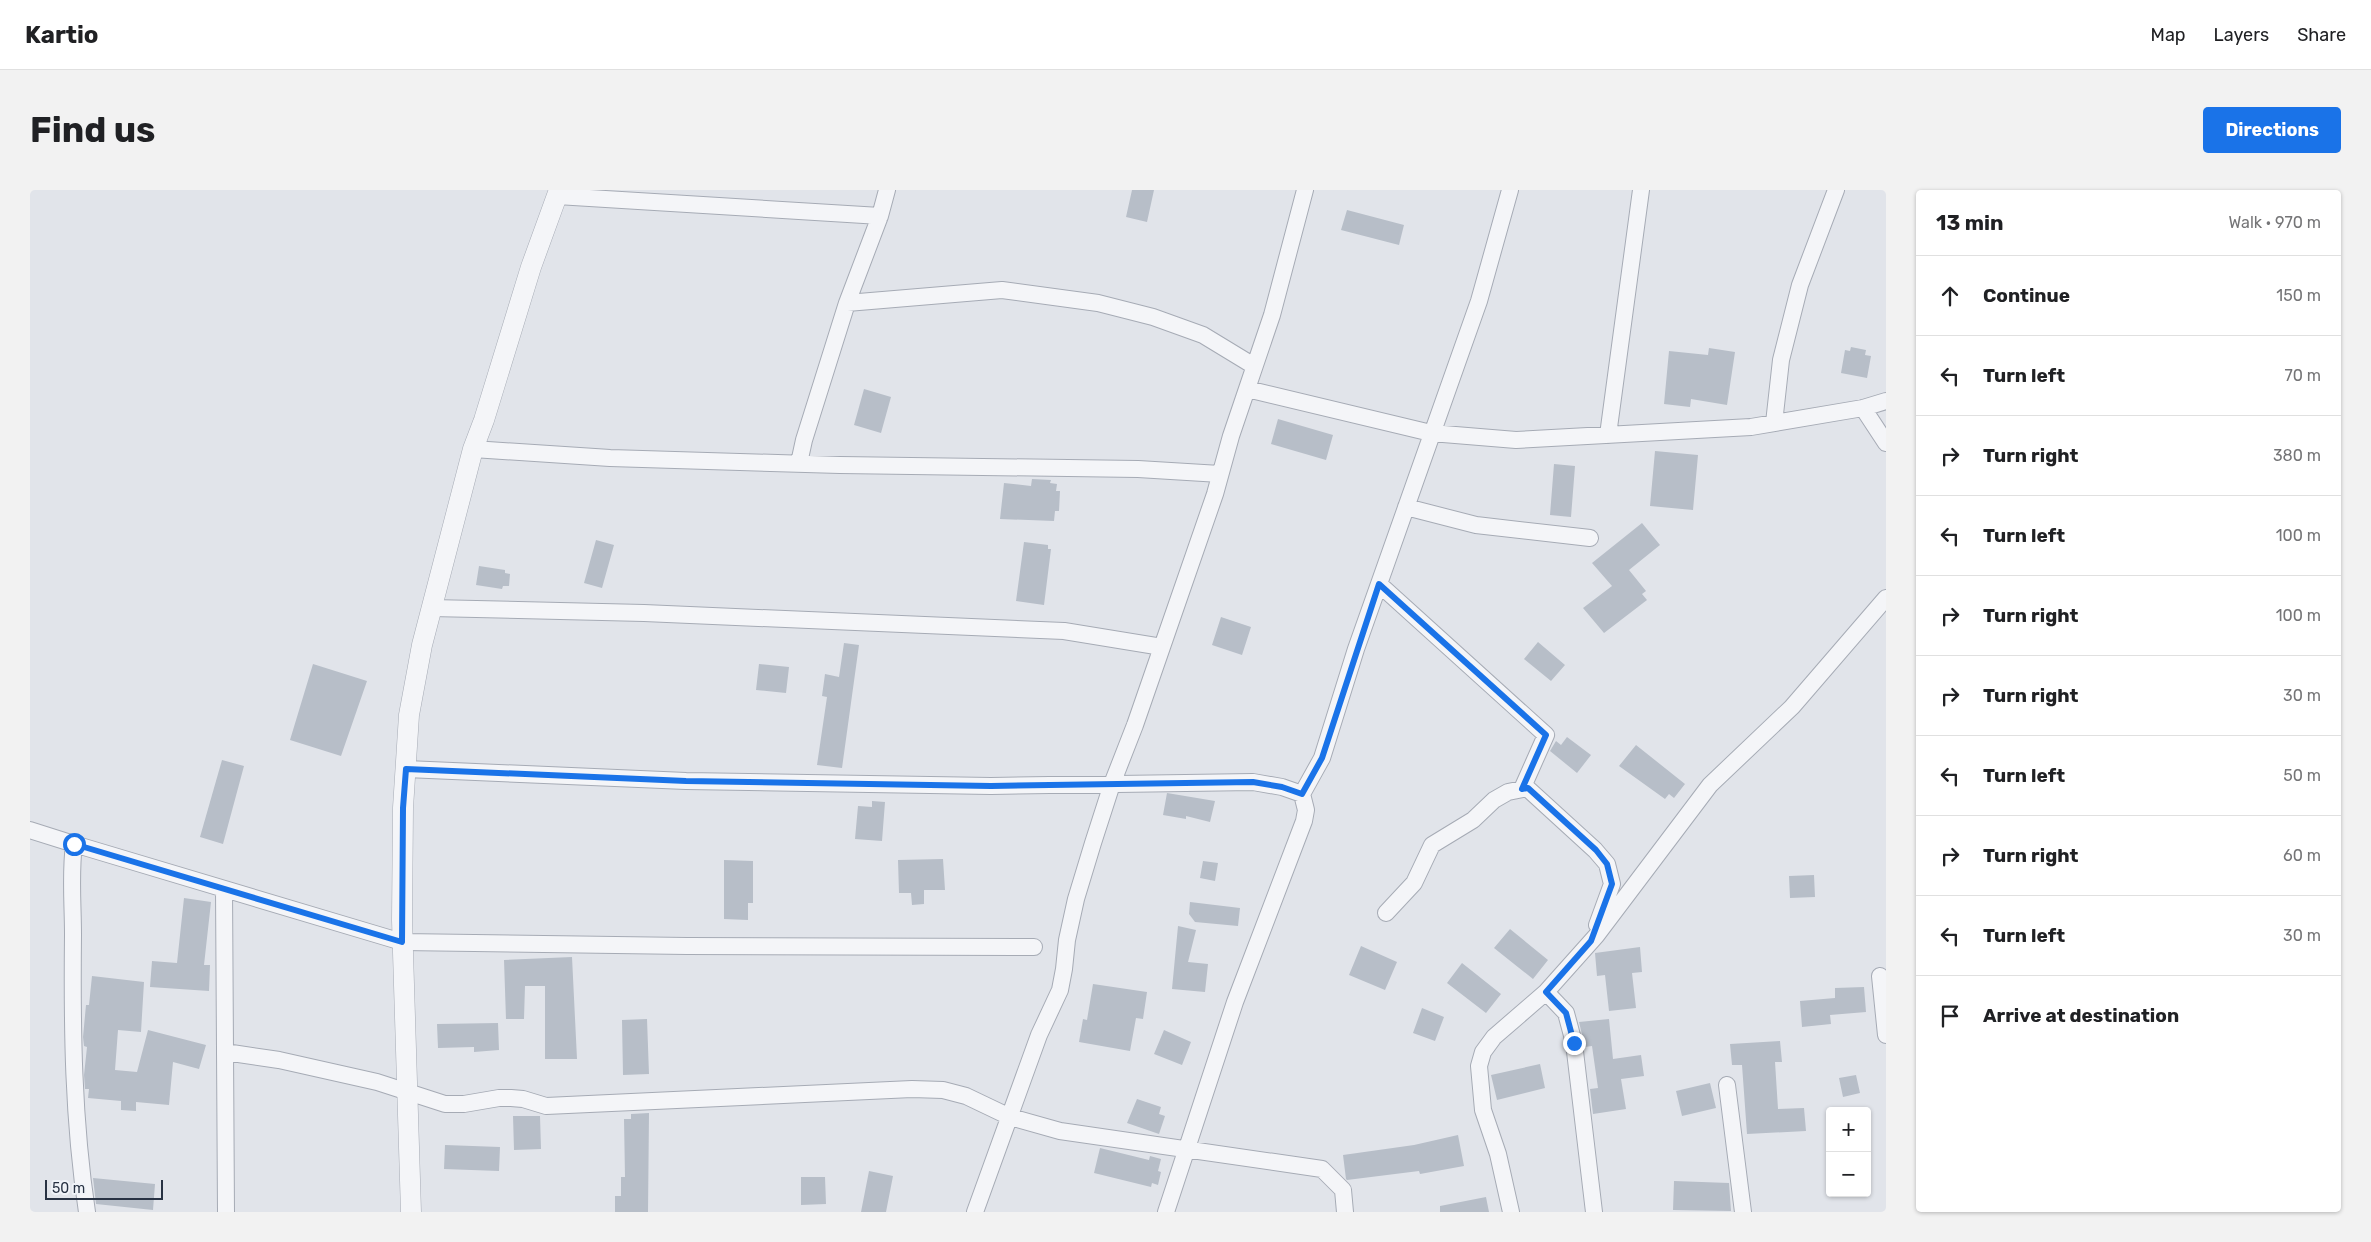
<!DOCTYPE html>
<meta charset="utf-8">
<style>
body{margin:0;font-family:Rubik,sans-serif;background:#f2f2f2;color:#202124}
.controls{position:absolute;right:15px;bottom:15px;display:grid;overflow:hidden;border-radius:5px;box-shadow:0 1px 4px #0004}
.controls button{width:45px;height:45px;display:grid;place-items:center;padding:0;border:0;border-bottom:1px solid #e0e0e0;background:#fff;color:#202124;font:25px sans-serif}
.scale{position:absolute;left:15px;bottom:12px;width:118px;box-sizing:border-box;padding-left:5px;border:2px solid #283243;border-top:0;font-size:14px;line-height:18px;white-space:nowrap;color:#283243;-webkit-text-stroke:4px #f0f3f8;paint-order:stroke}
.stop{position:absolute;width:15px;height:15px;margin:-11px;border:4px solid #1a73e8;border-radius:50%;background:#fff}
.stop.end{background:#1a73e8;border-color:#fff;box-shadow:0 1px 5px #0008}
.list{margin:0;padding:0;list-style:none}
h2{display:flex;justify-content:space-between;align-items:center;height:65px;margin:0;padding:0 20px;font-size:21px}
h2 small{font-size:16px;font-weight:400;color:#757577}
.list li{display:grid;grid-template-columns:32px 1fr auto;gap:15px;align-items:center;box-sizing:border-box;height:80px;padding:0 20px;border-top:1px solid #e0e0e0}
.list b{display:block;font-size:19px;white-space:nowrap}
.list em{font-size:16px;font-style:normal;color:#757577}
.icon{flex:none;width:28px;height:28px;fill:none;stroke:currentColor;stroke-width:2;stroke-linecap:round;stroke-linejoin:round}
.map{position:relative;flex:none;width:1856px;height:1022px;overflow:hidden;border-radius:5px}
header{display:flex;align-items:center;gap:30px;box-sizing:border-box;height:70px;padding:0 25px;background:#fff;border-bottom:1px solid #e0e0e0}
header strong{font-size:24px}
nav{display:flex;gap:28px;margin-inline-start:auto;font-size:18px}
.intro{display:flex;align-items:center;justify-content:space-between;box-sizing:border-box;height:120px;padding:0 30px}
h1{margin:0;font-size:35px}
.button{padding:12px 22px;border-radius:5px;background:#1a73e8;color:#fff;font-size:18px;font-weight:700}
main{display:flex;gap:30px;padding:0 30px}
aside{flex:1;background:#fff;border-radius:5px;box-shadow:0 1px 4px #0004}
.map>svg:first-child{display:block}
.building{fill:#b7bec8}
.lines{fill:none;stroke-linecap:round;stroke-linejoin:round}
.minor-casing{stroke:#a6abb5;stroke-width:18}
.tertiary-casing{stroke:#a6abb5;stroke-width:21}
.minor{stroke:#f4f5f8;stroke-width:16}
.tertiary{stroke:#f4f5f8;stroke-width:20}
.route{stroke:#1a73e8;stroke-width:6}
</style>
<header>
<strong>Kartio</strong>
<nav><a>Map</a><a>Layers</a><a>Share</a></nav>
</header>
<div class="intro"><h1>Find us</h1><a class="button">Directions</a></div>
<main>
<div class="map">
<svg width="1856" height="1022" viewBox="0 0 1856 1022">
<rect width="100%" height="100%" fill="#e1e4ea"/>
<path class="building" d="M 1102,0 L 1124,0 L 1117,32 L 1096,27 Z
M 1317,20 L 1374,35 L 1369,55 L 1311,40 Z
M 1821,157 L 1836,160 L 1835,165 L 1841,166 L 1837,188 L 1811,183 L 1815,160 L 1820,161 Z
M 1679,158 L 1705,162 L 1697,215 L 1661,209 L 1660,217 L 1634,214 L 1639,161 L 1678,165 Z
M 834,199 L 861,207 L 851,243 L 824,235 Z
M 1248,229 L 1303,245 L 1296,270 L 1241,254 Z
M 1625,261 L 1668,265 L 1663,320 L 1620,316 Z
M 1524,274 L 1545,276 L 1541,327 L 1520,325 Z
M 1002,289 L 1021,290 L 1020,293 L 1027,294 L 1026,301 L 1030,301 L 1029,321 L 1025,321 L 1024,331 L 970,329 L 974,293 L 1001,296 Z
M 1612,333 L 1630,355 L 1599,380 L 1616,401 L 1612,404 L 1617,410 L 1574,443 L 1553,418 L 1582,396 L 1562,373 Z
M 566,350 L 584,355 L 572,398 L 554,393 Z
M 994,352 L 1018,355 L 1018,359 L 1021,359 L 1014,415 L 986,411 Z
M 449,376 L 475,380 L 475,383 L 480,384 L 479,396 L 473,396 L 472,399 L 446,395 Z
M 1191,427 L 1221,437 L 1212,465 L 1182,455 Z
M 1508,452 L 1535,475 L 1521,491 L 1494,469 Z
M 814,453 L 829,455 L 812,578 L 787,575 L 797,507 L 792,506 L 795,484 L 809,487 Z
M 283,474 L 337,491 L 311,566 L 260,550 Z
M 729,474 L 759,477 L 756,503 L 726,500 Z
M 1537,547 L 1561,565 L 1547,583 L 1520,561 L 1526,551 L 1531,555 Z
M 1606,555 L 1655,594 L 1644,608 L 1639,604 L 1635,609 L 1589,576 Z
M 192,570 L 214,576 L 193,654 L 170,647 Z
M 1137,603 L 1185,611 L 1180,632 L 1156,626 L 1156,629 L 1133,625 Z
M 842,611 L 855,612 L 852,651 L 825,649 L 828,616 L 842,617 Z
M 913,669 L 915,700 L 894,700 L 894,714 L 882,715 L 881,703 L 869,703 L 868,670 Z
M 694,670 L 723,671 L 723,713 L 718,713 L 718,730 L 694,729 Z
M 1173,671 L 1188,673 L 1185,691 L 1170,688 Z
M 1784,685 L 1785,707 L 1760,708 L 1759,686 Z
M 154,708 L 181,712 L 174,775 L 180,775 L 179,801 L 120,797 L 122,771 L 147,773 Z
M 1160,712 L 1210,718 L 1208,736 L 1165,732 L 1159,724 Z
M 1148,736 L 1166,740 L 1158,772 L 1178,774 L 1175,802 L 1142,799 Z
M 1480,739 L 1518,770 L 1503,789 L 1464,758 Z
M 1331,756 L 1367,772 L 1355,800 L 1319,785 Z
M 1610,757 L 1612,782 L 1602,783 L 1606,818 L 1579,821 L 1575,785 L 1567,786 L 1565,763 Z
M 542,767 L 547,869 L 515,869 L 515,796 L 495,796 L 494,829 L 476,829 L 474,770 Z
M 1432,773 L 1471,804 L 1456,823 L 1417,793 Z
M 62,786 L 114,792 L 111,842 L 88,840 L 85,880 L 107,882 L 118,840 L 176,855 L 169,879 L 143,872 L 139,915 L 106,912 L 106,921 L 91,920 L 91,911 L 58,908 L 59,899 L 55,899 L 54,885 L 57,857 L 54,856 L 53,847 L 56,815 L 59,815 Z
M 1063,794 L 1117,802 L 1113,829 L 1106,828 L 1100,861 L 1049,852 L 1053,829 L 1057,830 Z
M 1834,797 L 1836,822 L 1800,825 L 1801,834 L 1772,837 L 1770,811 L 1805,808 L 1805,798 Z
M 1392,818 L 1414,827 L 1405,851 L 1383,843 Z
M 617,829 L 619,884 L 593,885 L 592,830 Z
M 1579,829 L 1583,869 L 1611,865 L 1614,886 L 1591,889 L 1596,919 L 1563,924 L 1560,899 L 1568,898 L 1562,856 L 1555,857 L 1549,832 Z
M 468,833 L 469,860 L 444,862 L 444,857 L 408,858 L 407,834 Z
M 1134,840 L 1161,852 L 1152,875 L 1124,864 Z
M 1750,851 L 1752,872 L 1745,872 L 1748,919 L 1774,918 L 1776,941 L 1717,944 L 1712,875 L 1702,875 L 1700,854 Z
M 1510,874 L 1515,898 L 1467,910 L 1461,885 Z
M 1826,885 L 1830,903 L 1813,907 L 1809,888 Z
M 1680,893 L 1686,918 L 1652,926 L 1646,901 Z
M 1107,909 L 1131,917 L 1129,924 L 1135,926 L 1129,944 L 1097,933 Z
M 619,923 L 618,1022 L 585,1022 L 585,1006 L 591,1006 L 591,987 L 595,987 L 594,929 L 601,929 L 601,924 Z
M 483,926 L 510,926 L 511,959 L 484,960 Z
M 1428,945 L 1434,976 L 1390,984 L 1389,981 L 1317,990 L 1316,989 L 1313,965 L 1384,955 Z
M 415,955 L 470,957 L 469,981 L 414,979 Z
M 1070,958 L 1119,970 L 1120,966 L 1131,969 L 1128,981 L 1131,982 L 1128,995 L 1122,993 L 1121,997 L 1064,983 Z
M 839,981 L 863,986 L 856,1022 L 831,1022 Z
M 771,987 L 795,987 L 796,1014 L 771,1015 Z
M 63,988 L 125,994 L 123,1020 L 66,1014 Z
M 1644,991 L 1699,993 L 1701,1021 L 1643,1020 Z
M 1456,1007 L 1459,1022 L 1410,1022 L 1410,1016 Z"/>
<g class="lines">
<defs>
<path id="minor" d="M 527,6 L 850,26
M 817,113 L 972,100 L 1068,113 L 1123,127 L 1173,145 L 1224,176
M 1217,199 L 1401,243 L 1486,250 L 1721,237 L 1833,218 L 1856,211
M 1833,218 L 1856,253
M 1744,233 L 1751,170 L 1770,95 L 1806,0
M 1578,245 L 1611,0
M 443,259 L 580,268 L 810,275 L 1108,279 L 1190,284
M 769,273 L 774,250 L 817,113 L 850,26 L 857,0
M 1376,317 L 1446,335 L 1560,348
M 1349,394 L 1516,545 L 1492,599
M 401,418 L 614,423 L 1034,441 L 1132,457
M 376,579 L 656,591 L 961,596 L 1223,592 L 1252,597 L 1272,604 L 1292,568 L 1326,459 L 1449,111 L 1480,0
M 0,640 L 44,654
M 194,699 L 196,1022
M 1356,723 L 1384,693 L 1402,655 L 1443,630 L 1464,610 L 1478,602 L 1497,598 L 1565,660 L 1577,674 L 1582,694 L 1567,735
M 1850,786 L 1856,845
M 1516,802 L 1536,823 L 1544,853 L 1564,1022
M 195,862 L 249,870 L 347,892 L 415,914 L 434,914 L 469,908 L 481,908 L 493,909 L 516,916 L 882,899 L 913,900 L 936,906 L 980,927 L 1030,941 L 1292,979 L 1313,1000 L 1315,1022
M 1697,895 L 1713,1022
M 57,1022 C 43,930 42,838 43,745 C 43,714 40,685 44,654 L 372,752 L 657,756 L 1004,757
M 945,1022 L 1009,845 L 1030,800 L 1034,779 L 1037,750 L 1046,709 L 1063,653 L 1082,594 L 1105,535 L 1185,304 L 1201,246 L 1242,125 L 1275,0
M 1136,1022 L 1205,812 L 1274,631 L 1276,620 L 1272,604
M 1481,1022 L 1468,964 L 1453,920 L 1449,876 L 1453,862 L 1464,847 L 1516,802 L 1566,746 L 1680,595 L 1762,517 L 1856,408"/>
<path id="tertiary" d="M 381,1022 L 372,730 L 373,618 L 379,525 L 392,455 L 443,259 L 454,230 L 501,77 L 529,0"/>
</defs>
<use href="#minor" class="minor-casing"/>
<use href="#tertiary" class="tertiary-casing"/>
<use href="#minor" class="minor"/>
<use href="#tertiary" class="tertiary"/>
</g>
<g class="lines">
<path class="route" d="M 44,654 L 372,752 L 373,618 L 376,579 L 656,591 L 961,596 L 1223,592 L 1252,597 L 1272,604 L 1292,568 L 1349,394 L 1516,545 L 1492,599 L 1498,598 L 1566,660 L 1577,674 L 1582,694 L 1561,751 L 1516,802 L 1536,823 L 1544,853"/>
</g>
</svg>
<div class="controls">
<button>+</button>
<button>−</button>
</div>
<div class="scale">50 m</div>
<div class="stop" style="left:44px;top:654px"></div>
<div class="stop end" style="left:1544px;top:853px"></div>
</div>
<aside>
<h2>13 min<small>Walk · 970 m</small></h2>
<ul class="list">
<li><svg class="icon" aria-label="ahead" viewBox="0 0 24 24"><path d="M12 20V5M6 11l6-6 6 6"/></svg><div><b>Continue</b></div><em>150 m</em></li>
<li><svg class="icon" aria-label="left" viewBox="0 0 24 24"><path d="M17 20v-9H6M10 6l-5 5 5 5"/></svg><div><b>Turn left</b></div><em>70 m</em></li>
<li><svg class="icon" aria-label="right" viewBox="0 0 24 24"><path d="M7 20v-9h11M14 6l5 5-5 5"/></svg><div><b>Turn right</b></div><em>380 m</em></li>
<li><svg class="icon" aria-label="left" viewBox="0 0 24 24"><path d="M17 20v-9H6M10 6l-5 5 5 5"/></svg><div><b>Turn left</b></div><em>100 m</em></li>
<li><svg class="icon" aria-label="right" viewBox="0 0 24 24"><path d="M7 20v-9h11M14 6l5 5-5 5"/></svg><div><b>Turn right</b></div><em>100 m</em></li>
<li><svg class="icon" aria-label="right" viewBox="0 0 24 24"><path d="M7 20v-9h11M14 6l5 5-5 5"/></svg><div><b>Turn right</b></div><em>30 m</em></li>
<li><svg class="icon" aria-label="left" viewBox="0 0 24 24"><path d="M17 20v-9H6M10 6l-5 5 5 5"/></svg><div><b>Turn left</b></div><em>50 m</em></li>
<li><svg class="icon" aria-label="right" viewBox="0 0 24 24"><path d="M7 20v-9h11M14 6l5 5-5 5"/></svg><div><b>Turn right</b></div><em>60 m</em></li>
<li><svg class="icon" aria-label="left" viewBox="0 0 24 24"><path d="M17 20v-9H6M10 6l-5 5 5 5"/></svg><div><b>Turn left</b></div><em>30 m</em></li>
<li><svg class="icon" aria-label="arrive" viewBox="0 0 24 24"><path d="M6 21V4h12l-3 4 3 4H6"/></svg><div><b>Arrive at destination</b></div></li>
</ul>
</aside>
</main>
